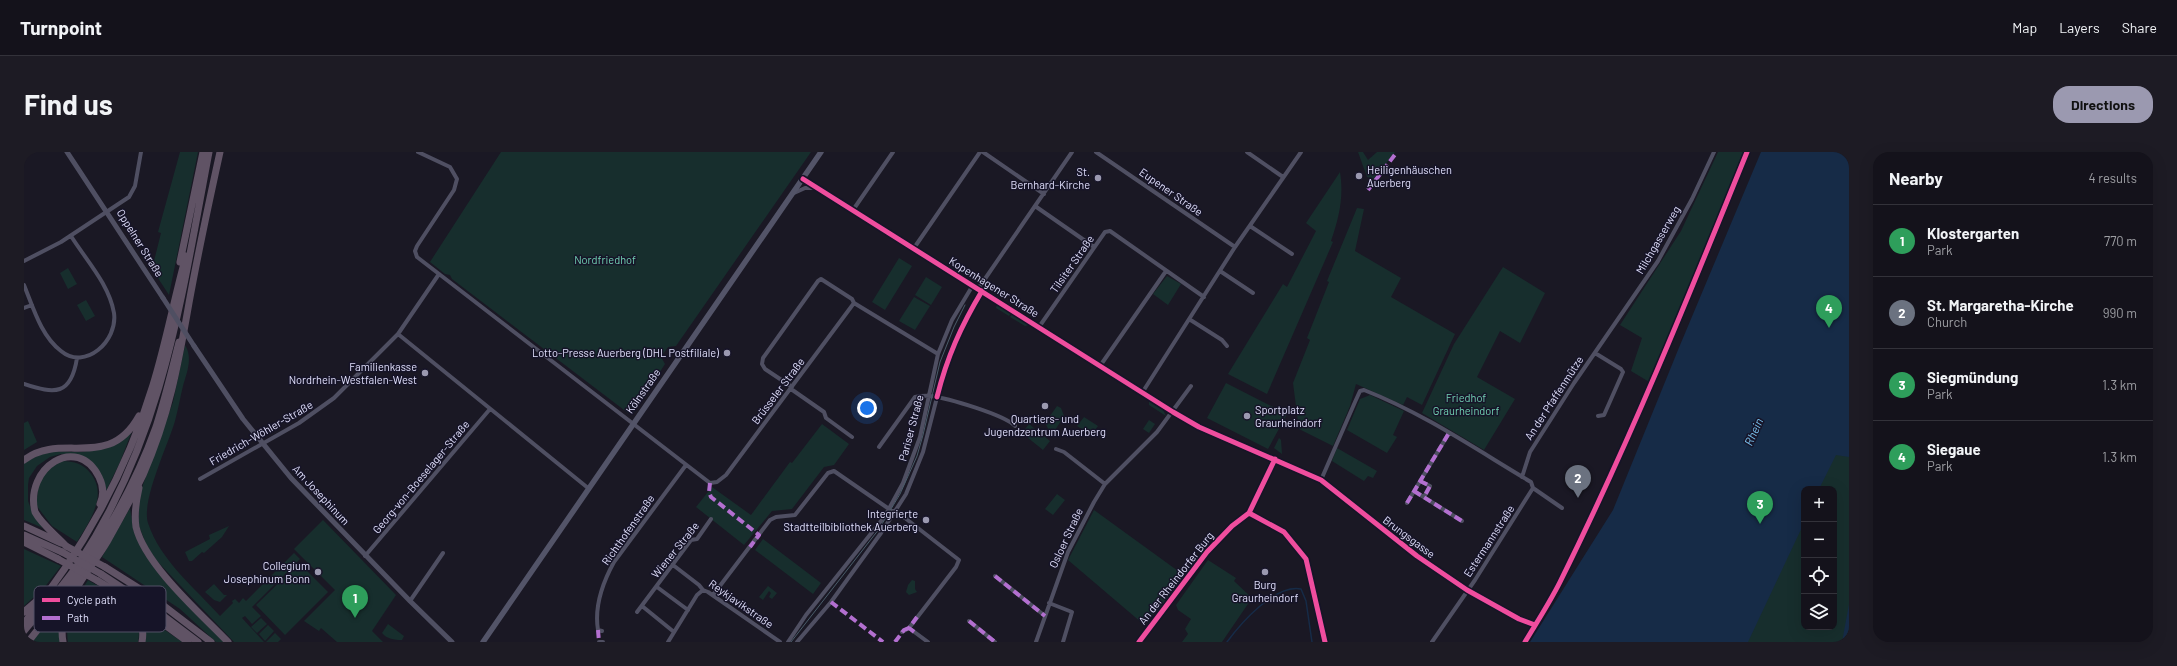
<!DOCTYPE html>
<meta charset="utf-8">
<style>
body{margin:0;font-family:Barlow,sans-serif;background:#1d1b24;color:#f1f3f6}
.controls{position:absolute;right:12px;bottom:12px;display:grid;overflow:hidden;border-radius:8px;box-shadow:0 4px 16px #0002}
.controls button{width:36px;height:36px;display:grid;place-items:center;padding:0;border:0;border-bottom:1px solid #33323a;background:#14121b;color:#f1f3f6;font:20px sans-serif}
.you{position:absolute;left:843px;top:256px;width:14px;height:14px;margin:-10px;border:3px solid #fff;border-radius:50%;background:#1a73e8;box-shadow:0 0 0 6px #1a73e833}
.badge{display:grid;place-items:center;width:26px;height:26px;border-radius:50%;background:#9b99b0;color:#fff;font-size:13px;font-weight:700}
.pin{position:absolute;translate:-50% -33px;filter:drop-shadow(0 1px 2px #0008)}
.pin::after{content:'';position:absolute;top:21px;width:14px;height:12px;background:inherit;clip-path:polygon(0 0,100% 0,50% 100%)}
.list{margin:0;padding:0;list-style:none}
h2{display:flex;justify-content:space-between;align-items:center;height:52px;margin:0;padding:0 16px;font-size:17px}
h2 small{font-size:13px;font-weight:400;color:#9d9ea3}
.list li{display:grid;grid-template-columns:26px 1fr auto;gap:12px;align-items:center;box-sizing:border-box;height:72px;padding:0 16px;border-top:1px solid #33323a}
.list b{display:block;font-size:15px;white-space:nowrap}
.list p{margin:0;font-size:13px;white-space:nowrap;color:#9d9ea3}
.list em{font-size:13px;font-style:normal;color:#9d9ea3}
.icon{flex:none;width:22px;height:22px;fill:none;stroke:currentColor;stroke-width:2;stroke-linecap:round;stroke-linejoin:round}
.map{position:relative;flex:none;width:1825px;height:490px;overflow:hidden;border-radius:16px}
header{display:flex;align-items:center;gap:24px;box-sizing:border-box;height:56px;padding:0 20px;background:#14121b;border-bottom:1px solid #33323a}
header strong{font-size:19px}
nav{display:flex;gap:22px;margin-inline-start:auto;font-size:14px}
.intro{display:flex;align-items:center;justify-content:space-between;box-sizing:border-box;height:96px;padding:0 24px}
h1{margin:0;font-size:28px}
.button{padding:10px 18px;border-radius:16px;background:#9b99b0;color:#111;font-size:14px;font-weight:700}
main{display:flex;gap:24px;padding:0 24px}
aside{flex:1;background:#14121b;border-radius:16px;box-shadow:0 4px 16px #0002}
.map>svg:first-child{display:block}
.green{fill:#172e2d;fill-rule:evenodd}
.water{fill:#162b47}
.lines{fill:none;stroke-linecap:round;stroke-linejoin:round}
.stream{stroke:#162b47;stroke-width:1.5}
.minor{stroke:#4f4f62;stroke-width:4}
.tertiary{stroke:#4f4f62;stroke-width:5}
.secondary{stroke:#535468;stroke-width:5.5}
.motorway{stroke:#605365;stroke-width:7}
.tram{stroke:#4a5d6a;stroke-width:1}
.tertiary-bridge{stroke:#4f4f62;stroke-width:5}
.motorway-bridge{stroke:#605365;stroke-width:7}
.quiet{stroke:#b36fd0;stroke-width:4;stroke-dasharray:8 4;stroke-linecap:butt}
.cycleway-casing{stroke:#161428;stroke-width:8}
.cycleway{stroke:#ef4d9e;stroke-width:5}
.poi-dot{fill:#9b99b0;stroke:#161428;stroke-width:1.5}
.labels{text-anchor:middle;stroke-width:3;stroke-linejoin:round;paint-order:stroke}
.poi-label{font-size:11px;fill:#e0dffb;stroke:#161428;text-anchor:end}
.street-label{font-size:11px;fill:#e0dffb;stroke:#161428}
.park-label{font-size:11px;fill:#72d3b4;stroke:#161428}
.water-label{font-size:12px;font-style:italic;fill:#79c1ee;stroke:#161428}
.key{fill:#161428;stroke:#535167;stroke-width:1}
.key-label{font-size:11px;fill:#e0dffb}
</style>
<header>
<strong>Turnpoint</strong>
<nav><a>Map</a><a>Layers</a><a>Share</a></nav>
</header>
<div class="intro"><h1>Find us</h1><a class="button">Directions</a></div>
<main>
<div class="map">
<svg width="1825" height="490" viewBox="0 0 1825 490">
<rect width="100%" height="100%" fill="#1a1824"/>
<path class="green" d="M 156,0 L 174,0 L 145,143 L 128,117 L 137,81 L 134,80 Z
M 477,0 L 787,0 L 652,194 L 644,195 L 637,205 L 641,212 L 610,260 L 604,261 L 428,127 L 426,123 L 421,122 L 406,110 Z
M 1334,0 L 1339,0 L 1344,8 L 1353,0 L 1371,0 L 1350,27 L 1343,25 Z
M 1694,0 L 1720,0 L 1627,231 L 1607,219 L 1618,186 L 1596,173 L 1657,79 Z
M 1316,20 C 1320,45 1315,66 1307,89 L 1309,90 L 1243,242 L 1204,222 L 1259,132 L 1263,135 L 1292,79 L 1282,71 Z
M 1333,56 L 1340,57 L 1331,99 L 1377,126 L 1367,145 L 1431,182 L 1398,253 L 1383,245 L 1379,253 L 1332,232 L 1326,254 L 1309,294 L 1275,277 L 1269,231 L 1286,188 L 1283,186 L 1305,130 L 1303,129 Z
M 1825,82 L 1825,490 L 1634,490 ZM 1780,337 L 1810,337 L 1810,475 L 1780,475 Z
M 875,106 L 888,114 L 861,158 L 848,150 Z
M 1479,115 L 1521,141 L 1496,191 L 1476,179 L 1453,225 L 1491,247 L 1460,298 L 1398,261 L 1430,192 Z
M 44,116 L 53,132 L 44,137 L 36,121 Z
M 1143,124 L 1157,132 L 1144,153 L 1129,142 Z
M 902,125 L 918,135 L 907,153 L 891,143 Z
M 890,145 L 906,154 L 891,178 L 875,169 Z
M 62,148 L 71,164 L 62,169 L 53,153 Z
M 973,153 L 987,161 L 985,164 L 972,156 Z
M 988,162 L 1005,173 L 1001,174 L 986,165 Z
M 161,193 C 169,206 163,220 159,234 C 156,246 154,258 151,269 C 144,293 117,349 124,371 C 136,408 171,436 196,464 L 209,451 L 208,449 L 211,447 L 215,451 L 219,446 L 222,449 L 270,401 L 276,407 L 228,455 L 237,464 L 228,472 L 221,464 L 218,466 L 240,490 L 210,490 L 133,409 L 124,396 L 114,372 L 116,341 L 149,250 Z
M 1202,231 L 1263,262 L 1244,297 L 1183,266 Z
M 1346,243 L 1380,259 L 1369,283 L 1373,285 L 1363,301 L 1323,278 L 1336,247 Z
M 143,246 C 136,285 112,333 93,367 C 74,403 32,449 37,490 L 8,490 L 58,424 L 88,374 L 119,310 Z
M 1125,249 L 1138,256 L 1142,264 L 1125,253 Z
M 1033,254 L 1037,256 L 1040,264 L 1028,283 L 1021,271 Z
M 1060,265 L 1074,274 L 1067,283 L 1053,274 Z
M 1125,268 L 1131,272 L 1125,281 L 1119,277 Z
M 4,269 L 13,290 L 0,298 L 0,271 Z
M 798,272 L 825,292 L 810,313 L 800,315 L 768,357 L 748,359 L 720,393 L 672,355 L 688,335 L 727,363 L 766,310 L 768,311 Z
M 1005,272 L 1026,289 L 1019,298 L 998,281 Z
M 108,279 L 96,310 L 81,341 L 77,323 L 50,302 L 37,302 L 26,305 L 13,314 L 5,326 L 4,333 L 4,349 L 7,357 L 19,376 L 0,368 L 0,311 L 23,299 L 57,300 L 83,296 L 97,289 Z
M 1255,286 L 1257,288 L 1258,302 L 1250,296 Z
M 1313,296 L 1353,319 L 1349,326 L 1344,324 L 1340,329 L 1308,309 Z
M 38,309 C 50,309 60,312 67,322 C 84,344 65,370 53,390 L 28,374 L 12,353 L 16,322 Z
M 1033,342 L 1041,348 L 1029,363 L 1021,357 Z
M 106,356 L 110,380 L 121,403 L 201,490 L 192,490 L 156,457 L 78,405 Z
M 1070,358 L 1161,424 C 1148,442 1136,459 1118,471 L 1044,408 Z
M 299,368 L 372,443 L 348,479 L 359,490 L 313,490 L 297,476 L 295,479 L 280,469 L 311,438 L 270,397 Z
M 205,374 L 198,385 L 180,401 L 178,400 L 168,409 L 165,409 L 161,400 L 186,387 L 185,383 Z
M 739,387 L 797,431 L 789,442 L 731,398 Z
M 0,397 L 37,414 L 20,436 L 0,454 Z
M 1184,408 L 1212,426 L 1210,429 L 1228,446 L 1198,490 L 1158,490 L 1164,482 L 1161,477 L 1167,467 L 1154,458 L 1152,453 Z
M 275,411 L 304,440 L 261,483 L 232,453 Z
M 64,428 C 87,442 121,456 114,490 L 44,490 C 40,467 52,447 64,428 Z
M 888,428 L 891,429 L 891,437 L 893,440 L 885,443 L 882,440 L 884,433 Z
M 190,432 L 200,443 L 203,443 L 196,450 L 190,448 L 181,440 Z
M 744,434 L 753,441 L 748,447 L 745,445 L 747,441 L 745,439 L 739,448 L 735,445 Z
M 118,462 L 158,490 L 120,490 Z
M 237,466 L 243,472 L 233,481 L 227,475 Z
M 364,472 L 380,484 L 378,488 C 370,488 363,487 358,481 Z
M 244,473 L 250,479 L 241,489 L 235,482 Z
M 251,481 L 257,487 L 254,490 L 242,490 Z"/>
<path class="water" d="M 1737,0 L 1825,0 L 1825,305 L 1812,303 L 1795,337 L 1780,337 L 1780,371 L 1724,490 L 1506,490 L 1589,358 L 1654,198 Z
M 1825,452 L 1825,490 L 1818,490 Z"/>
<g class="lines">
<path class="stream" d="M 1203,490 C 1217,471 1251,432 1277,437 L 1282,449 L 1288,490"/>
<path class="minor" d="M 394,0 L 426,15 L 433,27 L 430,38 L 393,94 L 391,99 L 393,105 L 686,331 L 693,330 L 702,323 L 830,151
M 959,0 L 1020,42
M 1072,0 L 1211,95
M 1223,0 L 1259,25
M 779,27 L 1149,260 L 1175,275 L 1297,328 L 1393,404 L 1443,438 L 1495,467 L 1511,473
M 770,41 L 781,36 L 792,36
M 1011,54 L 1070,95
M 829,58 L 869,0
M 1226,74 L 1268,102
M 890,96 L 956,0
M 0,109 L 37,90 L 105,45 L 111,34 L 117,0
M 1196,119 L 1229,141
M 0,133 C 9,155 17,184 37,199 C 61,219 94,189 90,161 C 85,132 62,108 47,84
M 954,137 L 1048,0
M 0,156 L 8,153
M 1165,167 L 1198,188 L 1203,194
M 1015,175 L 1081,80 L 1086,79 L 1180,145
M 374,182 L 564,336
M 1571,201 L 1597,217 L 1599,220 L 1580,263 L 1574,264
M 1076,214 L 1142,119
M 0,232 C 31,242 47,244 53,206
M 768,235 L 741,217 L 738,212 L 739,206 L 794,129 L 797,127 L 828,147 L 830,151 L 914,202
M 767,237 L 800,260 L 802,266 L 828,285
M 1118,241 L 1211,95 L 1277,0
M 855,295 L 891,245 C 896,244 901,243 906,244 C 924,246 981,263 991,274
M 1032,297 L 1040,300 L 1081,332
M 1498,325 L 1506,300 L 1550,231 L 1634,109 L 1668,47 L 1690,0
M 176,327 L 275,271 L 310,246 L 374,182 L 415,122
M 1297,328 L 1331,250 L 1336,239 L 1340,238 C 1399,261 1453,298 1507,330 L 1509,336
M 1396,329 L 1406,334 L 1400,345
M 1509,336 L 1538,356
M 1390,339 L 1438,369
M 1383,351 L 1425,281
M 1225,361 L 1260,380 L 1282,407 L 1301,490
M 341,404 L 466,257
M 649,413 L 675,433 L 679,438 L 684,440 L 756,490
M 971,424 L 1021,464
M 633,435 L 664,458
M 689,443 L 746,368 L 752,365 L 771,363 L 804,321 L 810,319 L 865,357 L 881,366 L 935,408 L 932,415 L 885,476 L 904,490
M 386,449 L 419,401
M 1025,451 L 1048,460 L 1039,490
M 618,454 L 650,480
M 613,460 L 667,388 L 673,387 L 687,367
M 945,469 L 971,490
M 578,479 L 574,478 C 570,454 579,430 590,410 L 662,313
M 878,480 L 885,476
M 575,490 L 579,490
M 644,490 L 673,443 L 679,438
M 764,490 L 782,463 L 861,364 L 879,331 L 896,285 L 914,202 L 928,168 L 949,133
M 773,490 L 807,450 L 857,381 L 882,342 L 899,300 L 923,206 L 934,181 L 958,139
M 1012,490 L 1044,400 L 1070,350 L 1081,332 L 1133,280 L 1167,234
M 1115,490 L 1183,400 L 1208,374 L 1225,361 L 1251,307
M 1408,490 L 1451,428 L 1509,336"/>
<path class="tertiary" d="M 43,0 L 139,146
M 170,194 L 219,267 L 267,326 L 386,449 L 428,490"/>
<path class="secondary" d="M 459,490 L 797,0"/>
<path class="motorway" d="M 156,110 L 179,0
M 0,308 C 38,279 84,320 115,264
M 115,336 C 112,349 110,362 112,375 C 121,413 177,462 204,490
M 0,374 L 37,391
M 0,383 L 38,400
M 0,390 L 34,407
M 42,394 C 32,383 18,373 11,360 C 0,316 53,281 75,325 C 79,333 80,343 76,352
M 81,415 L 127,444 L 187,490
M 77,422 L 133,459 L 174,490
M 74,429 L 115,454 L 164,490
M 103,450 C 115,461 121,474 118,490
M 0,460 L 15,447
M 0,471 C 57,402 103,319 129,233 C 142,191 150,147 162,104
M 0,479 C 19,456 38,436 55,411 C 140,282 157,147 185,0
M 4,490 C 56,425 104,354 132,275 C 141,247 148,218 155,190
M 39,490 C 32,453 66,419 83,390 C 95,368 108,346 119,323 C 145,264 154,214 165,151 C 174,101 185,50 196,0"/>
<path class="tram" d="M 767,490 L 855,377 L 876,342 L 893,304 L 899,283 L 916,210 L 930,175 L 941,153"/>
<path class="tertiary-bridge" d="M 139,146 L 170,194"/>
<path class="motorway-bridge" d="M 42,394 L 81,415
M 38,400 L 77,422
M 34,407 L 74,429"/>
<path class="quiet" d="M 1344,38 L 1373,0
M 1396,329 L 1406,334 L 1400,345
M 686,331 L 685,340 L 687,345 L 735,383 L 726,395
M 1390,339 L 1438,369
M 1383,351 L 1425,281
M 971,424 L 1021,464
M 807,450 L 859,490
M 893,465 L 885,476 L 893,482
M 945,469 L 971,490
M 574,478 L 575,490
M 871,490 L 880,478 L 885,476"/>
<defs>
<path id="cycleway" d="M 779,27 L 1149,260 L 1175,275 L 1297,328 L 1393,404 L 1443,438 L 1495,467 L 1511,473
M 913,245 C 923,205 937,174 958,139
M 1225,361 L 1260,380 L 1282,407 L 1301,490
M 1115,490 L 1183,400 L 1208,374 L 1225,361 L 1251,307
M 1501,490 C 1513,470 1526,450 1536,430 C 1606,289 1664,146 1723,0"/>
</defs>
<use href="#cycleway" class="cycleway-casing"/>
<use href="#cycleway" class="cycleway"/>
</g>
<g class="poi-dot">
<circle cx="1335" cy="24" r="4"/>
<circle cx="1074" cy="26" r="4"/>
<circle cx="703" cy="201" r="4"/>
<circle cx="401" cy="221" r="4"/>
<circle cx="1021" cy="254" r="4"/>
<circle cx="1223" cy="264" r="4"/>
<circle cx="902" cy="368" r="4"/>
<circle cx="294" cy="420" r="4"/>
<circle cx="1241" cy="420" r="4"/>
</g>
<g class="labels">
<g class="poi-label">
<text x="1343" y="22" text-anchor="start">Heiligenhäuschen<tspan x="1343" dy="13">Auerberg</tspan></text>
<text x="1066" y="24">St.<tspan x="1066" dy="13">Bernhard-Kirche</tspan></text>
<text x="695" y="205">Lotto-Presse Auerberg (DHL Postfiliale)</text>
<text x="393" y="219">Familienkasse<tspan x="393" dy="13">Nordrhein-Westfalen-West</tspan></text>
<text x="1231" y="262" text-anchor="start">Sportplatz<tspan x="1231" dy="13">Graurheindorf</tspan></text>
<text x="1021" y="271" text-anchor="middle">Quartiers- und<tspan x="1021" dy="13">Jugendzentrum Auerberg</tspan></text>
<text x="894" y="366">Integrierte<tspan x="894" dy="13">Stadtteilbibliothek Auerberg</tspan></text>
<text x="286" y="418">Collegium<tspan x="286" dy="13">Josephinum Bonn</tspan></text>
<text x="1241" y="437" text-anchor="middle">Burg<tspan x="1241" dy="13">Graurheindorf</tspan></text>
</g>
<g class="street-label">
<text transform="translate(1147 40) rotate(35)" y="4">Eupener Straße</text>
<text transform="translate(1634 88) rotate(-60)" y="4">Milchgasserweg</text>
<text transform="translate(116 91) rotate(58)" y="4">Oppelner Straße</text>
<text transform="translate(1048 112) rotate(-55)" y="4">Tilsiter Straße</text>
<text transform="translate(970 135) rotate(32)" y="4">Kopenhagener Straße</text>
<text transform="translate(619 239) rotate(-55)" y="4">Kölnstraße</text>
<text transform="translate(754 239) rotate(-53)" y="4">Brüsseler Straße</text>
<text transform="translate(1530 246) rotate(-57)" y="4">An der Pfaffenmütze</text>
<text transform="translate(887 276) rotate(-75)" y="4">Pariser Straße</text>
<text transform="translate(237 281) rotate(-30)" y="4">Friedrich-Wöhler-Straße</text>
<text transform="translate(397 325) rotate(-50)" y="4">Georg-von-Boeselager-Straße</text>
<text transform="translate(297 343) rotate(47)" y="4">Am Josephinum</text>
<text transform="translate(604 378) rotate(-55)" y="4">Richthofenstraße</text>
<text transform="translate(1385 385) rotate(37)" y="4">Brungsgasse</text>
<text transform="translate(1042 386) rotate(-65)" y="4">Osloer Straße</text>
<text transform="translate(1465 389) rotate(-57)" y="4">Estermannstraße</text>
<text transform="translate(651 398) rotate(-51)" y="4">Wiener Straße</text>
<text transform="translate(1152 426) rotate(-52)" y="4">An der Rheindorfer Burg</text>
<text transform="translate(717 452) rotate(35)" y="4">Reykjavikstraße</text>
</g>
<g class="park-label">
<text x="581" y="112">Nordfriedhof</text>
<text x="1442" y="250">Friedhof<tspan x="1442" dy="13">Graurheindorf</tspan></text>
</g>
<g class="water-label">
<text transform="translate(1730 280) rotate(-66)" y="4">Rhein</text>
</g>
</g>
<rect x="10" y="434" width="132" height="46" rx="6" class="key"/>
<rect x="18" y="446" width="18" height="4" fill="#ef4d9e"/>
<rect x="18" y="464" width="18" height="4" fill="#b36fd0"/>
<g class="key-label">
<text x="43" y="452">Cycle path</text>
<text x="43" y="470">Path</text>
</g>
</svg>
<div class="controls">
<button>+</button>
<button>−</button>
<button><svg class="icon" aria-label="locate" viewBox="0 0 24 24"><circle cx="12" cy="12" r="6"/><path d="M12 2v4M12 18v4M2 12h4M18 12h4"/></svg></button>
<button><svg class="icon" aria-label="layers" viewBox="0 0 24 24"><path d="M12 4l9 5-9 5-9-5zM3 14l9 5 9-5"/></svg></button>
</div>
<div class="you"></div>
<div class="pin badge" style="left:331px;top:466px;background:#2e9e5b">1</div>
<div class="pin badge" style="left:1554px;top:346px;background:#6b7280">2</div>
<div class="pin badge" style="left:1736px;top:372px;background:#2e9e5b">3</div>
<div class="pin badge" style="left:1805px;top:176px;background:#2e9e5b">4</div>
</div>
<aside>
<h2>Nearby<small>4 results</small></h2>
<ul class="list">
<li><span class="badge" style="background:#2e9e5b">1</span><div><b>Klostergarten</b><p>Park</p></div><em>770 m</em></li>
<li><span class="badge" style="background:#6b7280">2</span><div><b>St. Margaretha-Kirche</b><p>Church</p></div><em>990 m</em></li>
<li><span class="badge" style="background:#2e9e5b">3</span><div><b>Siegmündung</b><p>Park</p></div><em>1.3 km</em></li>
<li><span class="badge" style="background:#2e9e5b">4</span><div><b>Siegaue</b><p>Park</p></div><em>1.3 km</em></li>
</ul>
</aside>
</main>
